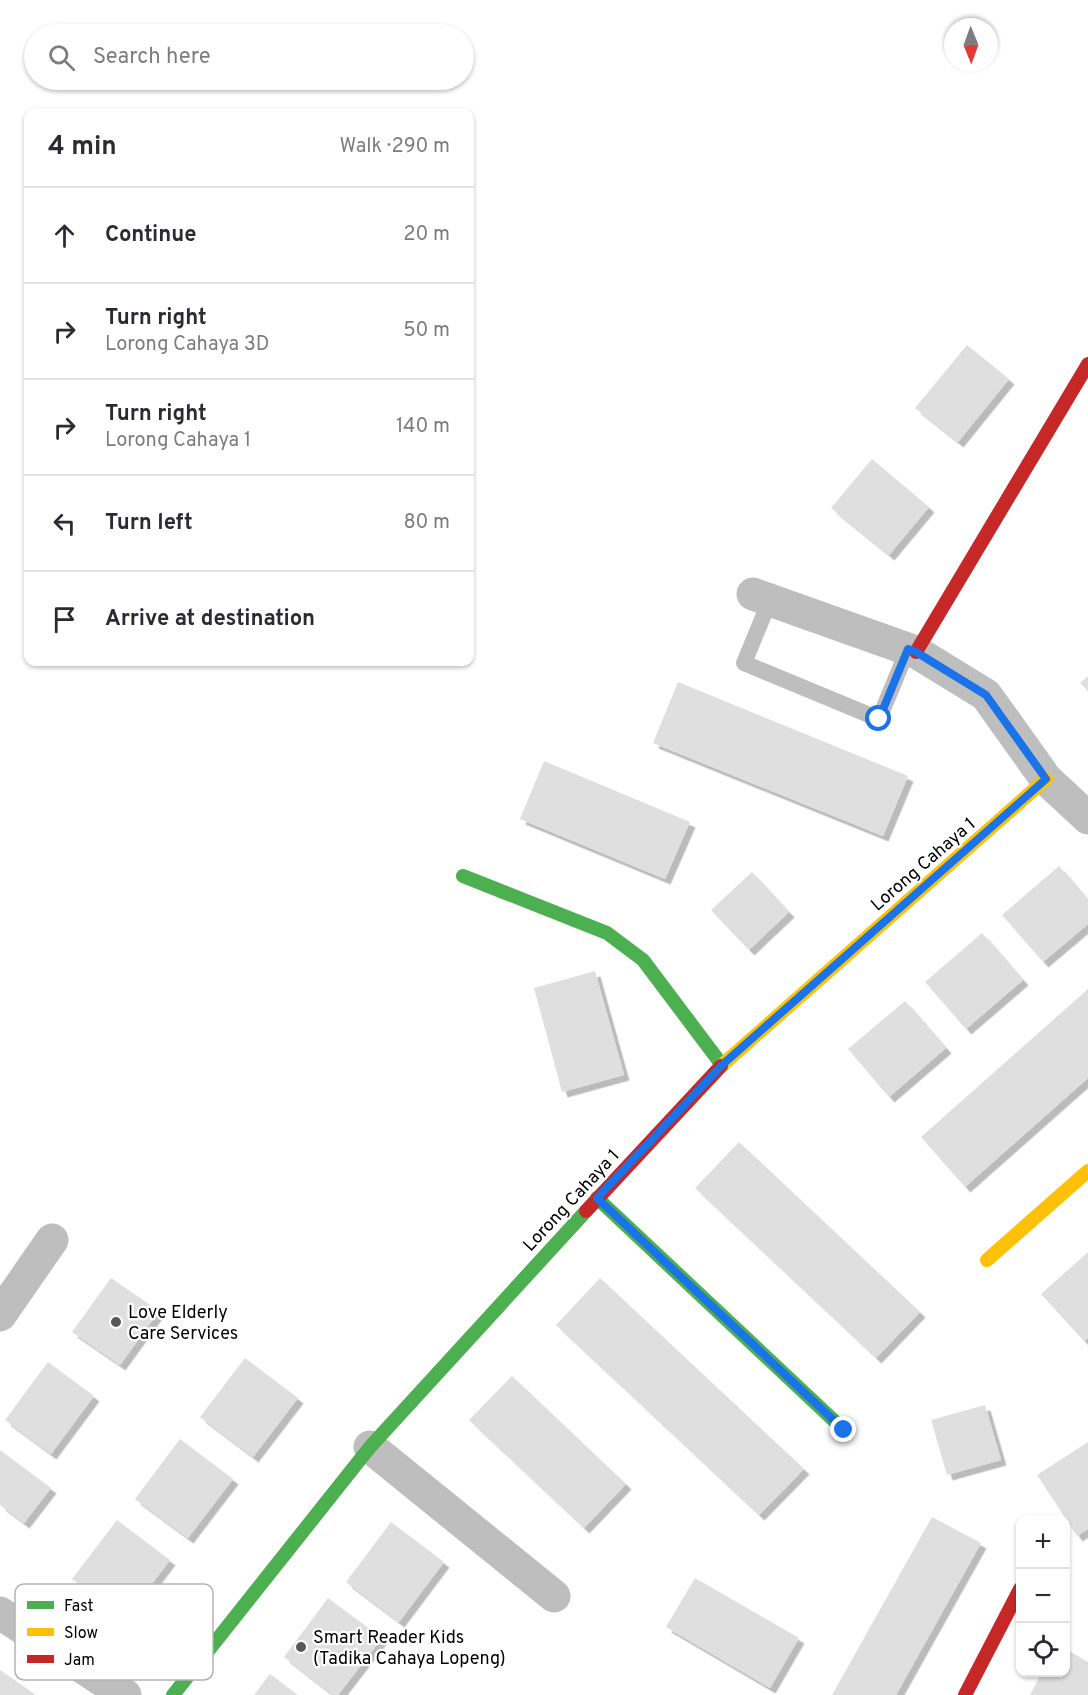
<!DOCTYPE html>
<meta charset="utf-8">
<style>
body{margin:0;font-family:Overpass,sans-serif;background:#f2f2f3;color:#2b2b33}
.controls{position:absolute;right:18px;bottom:18px;display:grid;overflow:hidden;border-radius:12px;box-shadow:0 2px 4px #0004}
.controls button{width:54px;height:54px;display:grid;place-items:center;padding:0;border:0;border-bottom:2px solid #e1e1e2;background:#fff;color:#2b2b33;font:30px sans-serif}
.compass{position:absolute;left:944px;top:18px;width:54px;height:54px;border-radius:50%;background:#fff;box-shadow:0 2px 4px #0004;rotate:179deg}
.stop{position:absolute;width:18px;height:18px;margin:-14px;border:4px solid #1a73e8;border-radius:50%;background:#fff}
.stop.end{background:#1a73e8;border-color:#fff;box-shadow:0 2px 6px #0008}
.list{margin:0;padding:0;list-style:none}
h2{display:flex;justify-content:space-between;align-items:center;height:78px;margin:0;padding:0 24px;font-size:26px}
h2 small{font-size:20px;font-weight:400;color:#7c7c81}
.list li{display:grid;grid-template-columns:39px 1fr auto;gap:18px;align-items:center;box-sizing:border-box;height:96px;padding:0 24px;border-top:2px solid #e1e1e2}
.list b{display:block;font-size:22px;white-space:nowrap}
.list p{margin:0;font-size:20px;white-space:nowrap;color:#7c7c81}
.list em{font-size:20px;font-style:normal;color:#7c7c81}
.icon{flex:none;width:33px;height:33px;fill:none;stroke:currentColor;stroke-width:2;stroke-linecap:round;stroke-linejoin:round}
.map{position:relative;flex:none;width:1088px;height:1695px;overflow:hidden}
.search{position:absolute;background:#fff;box-shadow:0 2px 4px #0004;left:24px;top:24px;width:450px;height:66px;display:flex;align-items:center;gap:15px;box-sizing:border-box;padding:0 21px;border-radius:33px;color:#7c7c81;font-size:22px}
.panel{position:absolute;background:#fff;box-shadow:0 2px 4px #0004;left:24px;top:108px;width:450px;height:558px;border-radius:12px}
.map>svg:first-child{display:block}
.building{fill:#dfdfdf;filter:url(#shadow)}
.lines{fill:none;stroke-linecap:round;stroke-linejoin:round}
.lane{stroke:#bebebe;stroke-width:16}
.street{stroke:#bebebe;stroke-width:33}
.fast{stroke:#4caf50;stroke-width:14}
.slow{stroke:#ffc107;stroke-width:14}
.jam{stroke:#c62828;stroke-width:14}
.route{stroke:#1a73e8;stroke-width:8}
.poi-dot{fill:#595959;stroke:#fff;stroke-width:2}
.labels{text-anchor:middle;stroke-width:4.5;stroke-linejoin:round;paint-order:stroke}
.street-label{font-size:18px;fill:#000;stroke:#fff}
.poi-label{font-size:18px;fill:#000;stroke:#fff;text-anchor:start}
.key{fill:#fff;stroke:#b2b2b2;stroke-width:1.5}
.key-label{font-size:16px;fill:#000}
</style>
<div class="map">
<svg width="1088" height="1695" viewBox="0 0 1088 1695">
<defs>
<filter id="shadow"><feDropShadow dx="5.5" dy="5.5" stdDeviation="0" flood-color="#0004"/></filter>
</defs>
<rect width="100%" height="100%" fill="#fff"/>
<path class="building" d="M 967,345 L 1009,379 L 958,442 L 915,408 Z
M 872,459 L 929,507 L 889,555 L 831,508 Z
M 1088,676 L 1088,691 L 1080,683 Z
M 678,682 L 908,776 L 883,836 L 653,743 Z
M 544,761 L 690,822 L 665,879 L 520,819 Z
M 1059,866 L 1088,900 L 1088,924 L 1043,962 L 1002,915 Z
M 752,872 L 789,912 L 749,950 L 711,910 Z
M 982,933 L 1023,980 L 966,1029 L 925,982 Z
M 595,971 L 624,1075 L 562,1092 L 534,988 Z
M 1088,989 L 1088,1078 L 965,1187 L 921,1137 Z
M 905,1001 L 946,1048 L 889,1097 L 848,1049 Z
M 739,1142 L 920,1312 L 876,1358 L 695,1188 Z
M 1088,1252 L 1088,1338 L 1084,1341 L 1041,1294 Z
M 111,1278 L 159,1311 L 120,1365 L 72,1332 Z
M 600,1278 L 804,1469 L 759,1515 L 556,1325 Z
M 245,1358 L 298,1398 L 253,1457 L 200,1417 Z
M 48,1362 L 94,1396 L 51,1454 L 5,1420 Z
M 512,1376 L 626,1484 L 584,1528 L 469,1420 Z
M 985,1405 L 1001,1460 L 947,1475 L 931,1420 Z
M 180,1439 L 233,1479 L 188,1538 L 135,1499 Z
M 1088,1442 L 1088,1529 L 1077,1536 L 1037,1475 Z
M 0,1450 L 51,1488 L 24,1523 L 0,1505 Z
M 932,1517 L 981,1543 L 896,1695 L 832,1695 Z
M 117,1520 L 170,1560 L 125,1619 L 72,1579 Z
M 391,1522 L 444,1562 L 399,1622 L 346,1582 Z
M 695,1578 L 799,1638 L 770,1688 L 666,1627 Z
M 328,1598 L 382,1638 L 338,1695 L 333,1695 L 284,1657 Z
M 1066,1649 L 1088,1662 L 1088,1695 L 1030,1695 L 1042,1672 L 1066,1672 Z
M 0,1670 L 36,1695 L 0,1695 Z
M 270,1674 L 298,1695 L 254,1695 Z"/>
<g class="lines">
<path class="lane" d="M 770,600 L 744,663 L 879,719 L 908,649"/>
<path class="street" d="M 753,594 L 916,652 L 986,695 L 1046,779 L 1088,818
M 0,1315 L 52,1240
M 370,1447 L 554,1596
M 0,1613 L 125,1695"/>
<path class="fast" d="M 463,876 L 607,933 L 643,960 L 722,1065
M 597,1198 L 844,1430
M 173,1695 L 370,1447 L 586,1211"/>
<path class="slow" d="M 721,1066 L 1046,779
M 987,1260 L 1088,1171"/>
<path class="jam" d="M 916,652 L 1088,364
M 586,1211 L 721,1066
M 965,1695 L 1020,1589"/>
</g>
<g class="lines">
<path class="route" d="M 844,1430 L 597,1198 L 722,1065 L 1046,779 L 986,695 L 916,652 L 908,649 L 879,719"/>
</g>
<g class="poi-dot">
<circle cx="116" cy="1322" r="6"/>
<circle cx="301" cy="1647" r="6"/>
</g>
<g class="labels">
<g class="street-label">
<text transform="translate(923 864) rotate(-41)" y="6">Lorong Cahaya 1</text>
<text transform="translate(571 1200) rotate(-47)" y="6">Lorong Cahaya 1</text>
</g>
<g class="poi-label">
<text x="128" y="1318">Love Elderly<tspan x="128" dy="21">Care Services</tspan></text>
<text x="313" y="1643">Smart Reader Kids<tspan x="313" dy="21">(Tadika Cahaya Lopeng)</tspan></text>
</g>
</g>
<rect x="15" y="1584" width="198" height="96" rx="9" class="key"/>
<rect x="27" y="1601" width="27" height="8" fill="#4caf50"/>
<rect x="27" y="1628" width="27" height="8" fill="#ffc107"/>
<rect x="27" y="1655" width="27" height="8" fill="#c62828"/>
<g class="key-label">
<text x="64" y="1611">Fast</text>
<text x="64" y="1638">Slow</text>
<text x="64" y="1665">Jam</text>
</g>
</svg>
<div class="controls">
<button>+</button>
<button>−</button>
<button><svg class="icon" aria-label="locate" viewBox="0 0 24 24"><circle cx="12" cy="12" r="6"/><path d="M12 2v4M12 18v4M2 12h4M18 12h4"/></svg></button>
</div>
<svg class="compass" viewBox="-18 -18 36 36"><path d="M0-13l5 13h-10z" fill="#e53935"/><path d="M0 13l5-13h-10z" fill="#7c7c81"/></svg>
<div class="stop" style="left:879px;top:719px"></div>
<div class="stop end" style="left:844px;top:1430px"></div>
<div class="search"><svg class="icon" aria-label="search" viewBox="0 0 24 24"><circle cx="10" cy="10" r="6"/><path d="M15 15l6 6"/></svg>Search here</div>
<section class="panel">
<h2>4 min<small>Walk · 290 m</small></h2>
<ul class="list">
<li><svg class="icon" aria-label="ahead" viewBox="0 0 24 24"><path d="M12 20V5M6 11l6-6 6 6"/></svg><div><b>Continue</b></div><em>20 m</em></li>
<li><svg class="icon" aria-label="right" viewBox="0 0 24 24"><path d="M7 20v-9h11M14 6l5 5-5 5"/></svg><div><b>Turn right</b><p>Lorong Cahaya 3D</p></div><em>50 m</em></li>
<li><svg class="icon" aria-label="right" viewBox="0 0 24 24"><path d="M7 20v-9h11M14 6l5 5-5 5"/></svg><div><b>Turn right</b><p>Lorong Cahaya 1</p></div><em>140 m</em></li>
<li><svg class="icon" aria-label="left" viewBox="0 0 24 24"><path d="M17 20v-9H6M10 6l-5 5 5 5"/></svg><div><b>Turn left</b></div><em>80 m</em></li>
<li><svg class="icon" aria-label="arrive" viewBox="0 0 24 24"><path d="M6 21V4h12l-3 4 3 4H6"/></svg><div><b>Arrive at destination</b></div></li>
</ul>
</section>
</div>
